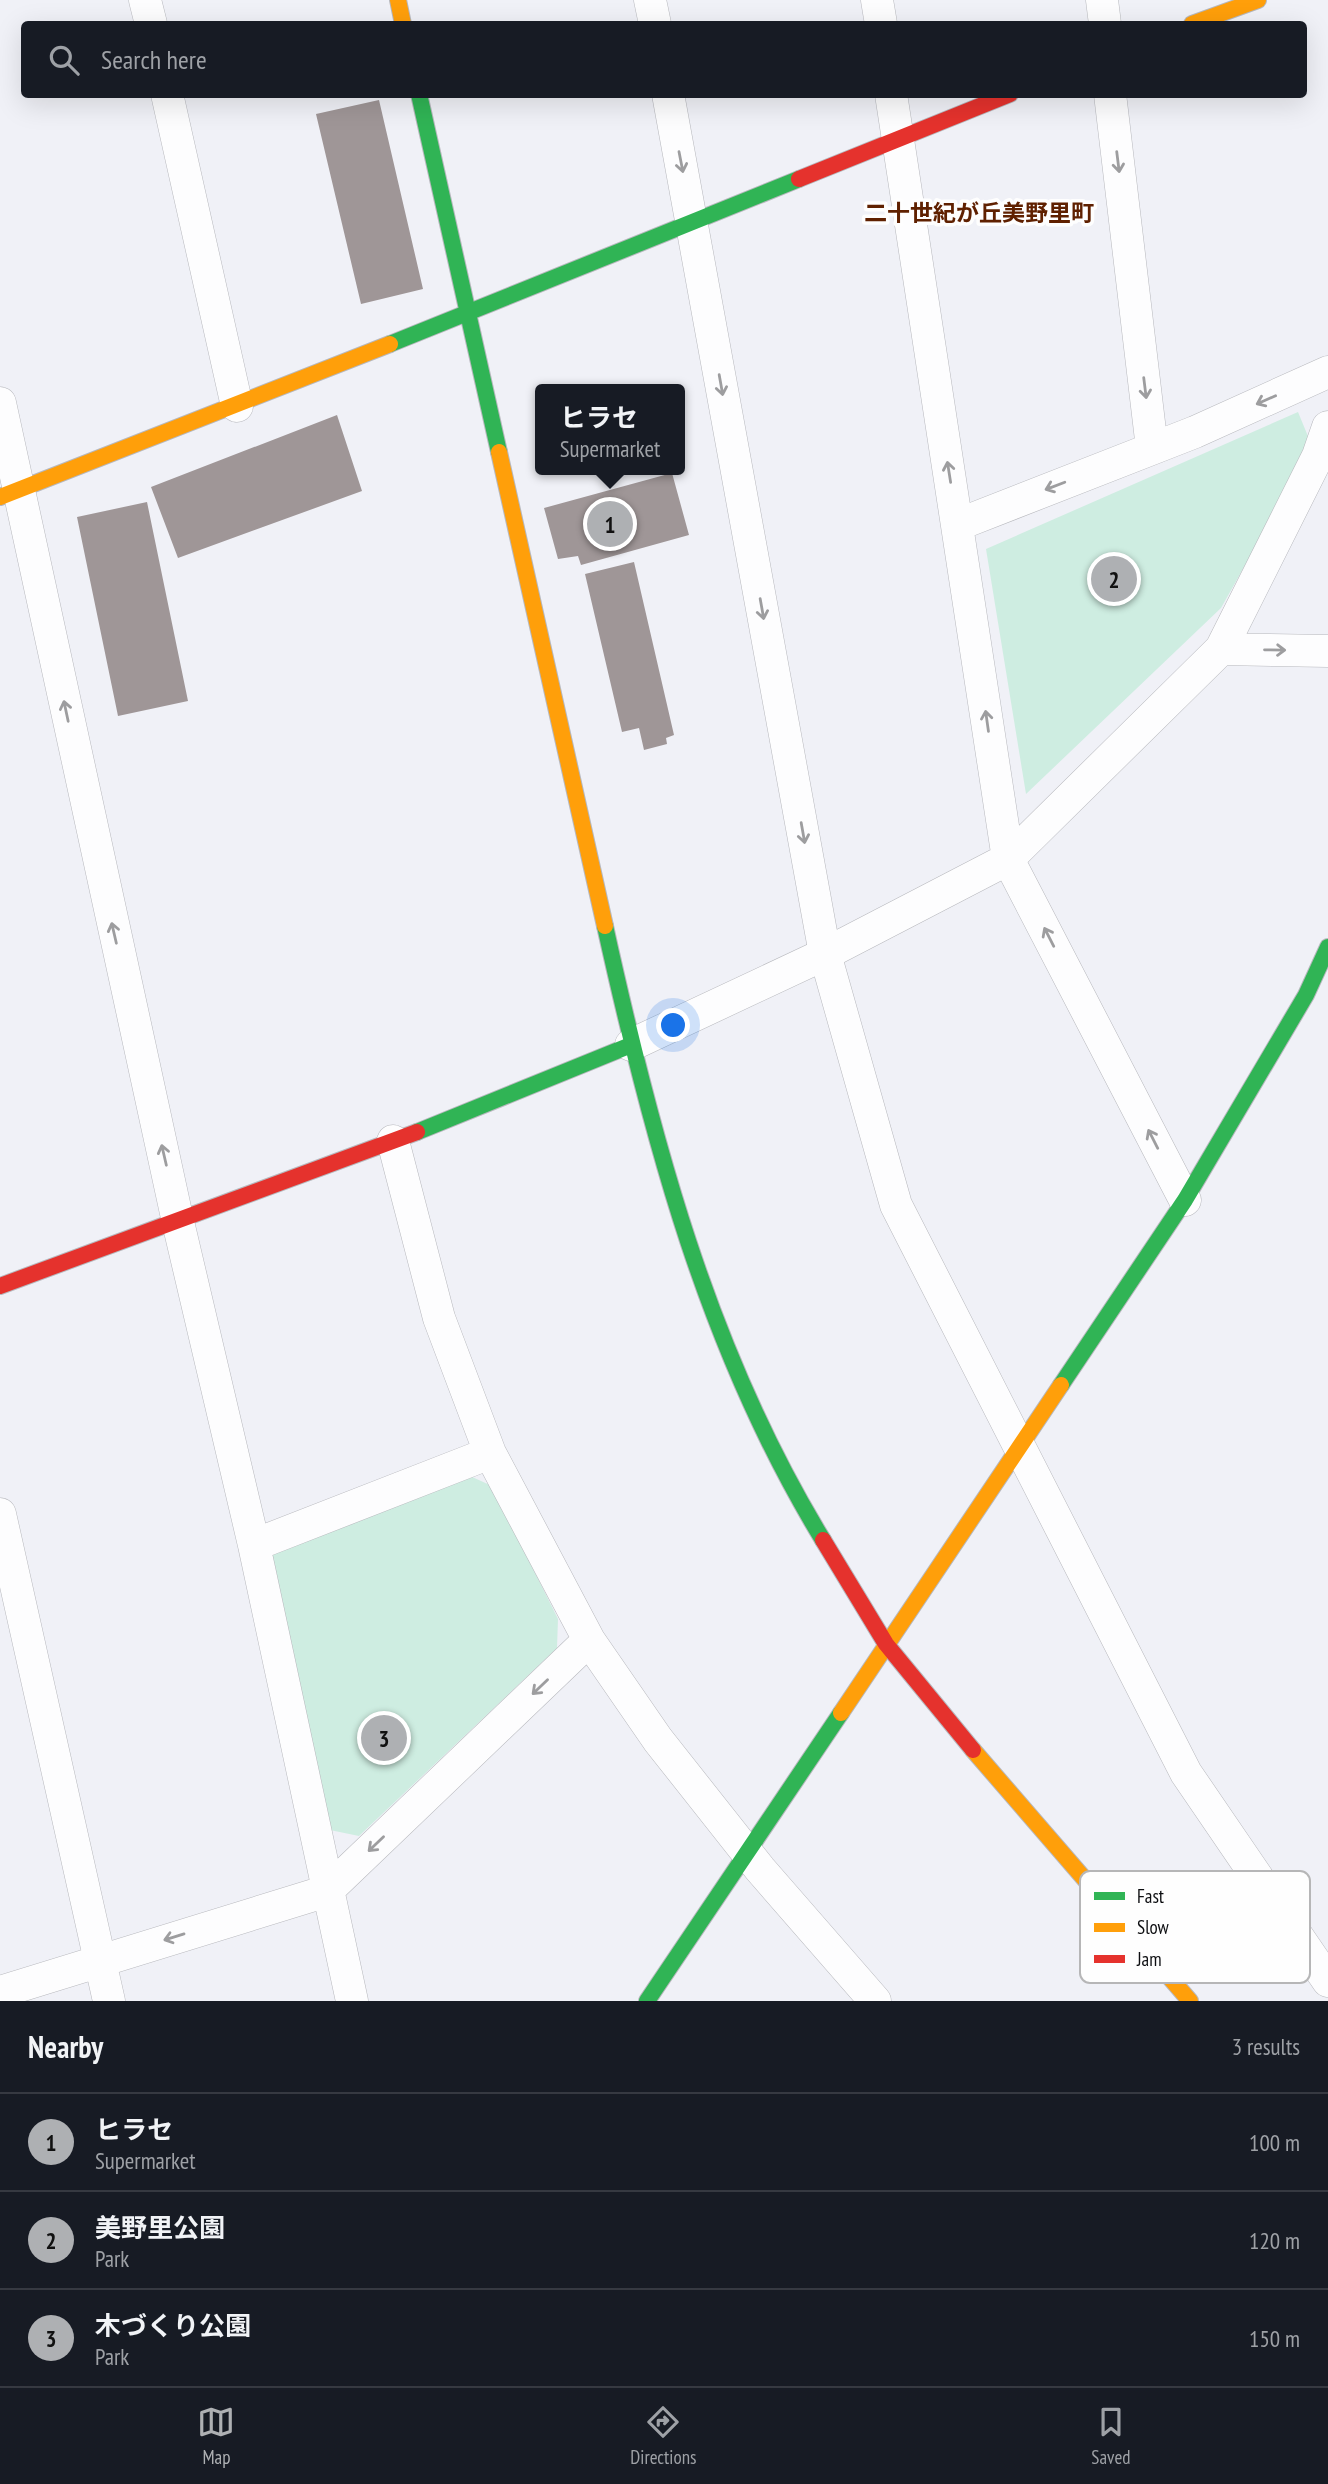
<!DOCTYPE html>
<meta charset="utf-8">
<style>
body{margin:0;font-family:"PT Sans Narrow","Noto Sans JP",sans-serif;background:#242831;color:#f1f3f6}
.you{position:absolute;left:674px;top:1026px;width:24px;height:24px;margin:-18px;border:5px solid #fff;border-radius:50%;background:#1a73e8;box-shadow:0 0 0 10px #1a73e833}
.badge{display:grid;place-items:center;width:46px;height:46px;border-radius:50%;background:#aeb0b3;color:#111;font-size:23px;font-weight:700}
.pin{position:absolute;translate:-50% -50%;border:4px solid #fff;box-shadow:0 2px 7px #0006}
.popup{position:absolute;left:535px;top:384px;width:150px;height:91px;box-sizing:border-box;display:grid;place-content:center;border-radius:7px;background:#171b24;filter:drop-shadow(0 2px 5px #0005);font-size:23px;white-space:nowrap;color:#9ea1a6}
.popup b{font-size:26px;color:#f1f3f6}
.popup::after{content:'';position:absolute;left:50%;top:100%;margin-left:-14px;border:14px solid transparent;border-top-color:#171b24}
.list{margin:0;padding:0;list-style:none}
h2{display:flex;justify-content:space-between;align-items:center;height:91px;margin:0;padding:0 28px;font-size:30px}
h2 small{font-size:23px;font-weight:400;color:#9ea1a6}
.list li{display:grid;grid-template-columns:46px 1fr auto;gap:21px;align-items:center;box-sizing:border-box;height:98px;padding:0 28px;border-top:2px solid #363941}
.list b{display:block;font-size:26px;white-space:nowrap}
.list p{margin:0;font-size:23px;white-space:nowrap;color:#9ea1a6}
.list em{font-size:23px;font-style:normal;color:#9ea1a6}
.icon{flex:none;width:38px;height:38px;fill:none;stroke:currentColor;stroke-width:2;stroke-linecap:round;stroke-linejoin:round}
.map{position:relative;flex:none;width:1328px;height:2001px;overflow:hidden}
.search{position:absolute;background:#171b24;box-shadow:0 7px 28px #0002;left:21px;right:21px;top:21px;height:77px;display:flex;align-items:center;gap:18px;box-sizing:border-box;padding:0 24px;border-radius:7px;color:#9ea1a6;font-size:26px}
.sheet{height:385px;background:#171b24}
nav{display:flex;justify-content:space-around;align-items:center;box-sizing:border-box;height:98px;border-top:2px solid #363941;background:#171b24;font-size:19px;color:#9ea1a6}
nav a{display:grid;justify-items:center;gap:4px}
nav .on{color:#aeb0b3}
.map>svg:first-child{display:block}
.green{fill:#ceede1}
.building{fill:#9f9697}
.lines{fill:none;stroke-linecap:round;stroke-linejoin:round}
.street-casing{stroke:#b7b8bd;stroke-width:33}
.fast-casing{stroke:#b7b8bd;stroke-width:18}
.slow-casing{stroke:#b7b8bd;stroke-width:18}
.jam-casing{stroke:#b7b8bd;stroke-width:18}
.street{stroke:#fdfdfe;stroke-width:32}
.fast{stroke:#30b455;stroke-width:16}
.slow{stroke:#ff9f0a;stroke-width:16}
.jam{stroke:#e5322d;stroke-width:16}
.oneway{stroke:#9d9d9f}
.labels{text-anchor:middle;stroke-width:7;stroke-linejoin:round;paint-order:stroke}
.neighbourhood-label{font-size:23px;font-weight:bold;fill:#5f2000;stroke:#fefefe}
.key{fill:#fefefe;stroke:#b6b6b7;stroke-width:2}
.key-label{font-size:19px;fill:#0d0e11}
</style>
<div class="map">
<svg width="1328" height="2001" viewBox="0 0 1328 2001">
<rect width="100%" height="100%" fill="#f0f1f7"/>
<path class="green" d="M 1298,412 L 1312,446 L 1221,608 L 1026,794 L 986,549 Z
M 470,1476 L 492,1486 L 558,1619 L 557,1648 L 359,1836 L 325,1829 L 269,1553 Z"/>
<path class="building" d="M 379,100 L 423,289 L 361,304 L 316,114 Z
M 337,415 L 362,491 L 178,558 L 151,487 Z
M 672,473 L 689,535 L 581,565 L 578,556 L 558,559 L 544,508 Z
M 147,502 L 188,701 L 118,716 L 77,517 Z
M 634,562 L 674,735 L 666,738 L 667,744 L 644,750 L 639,728 L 622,732 L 585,574 Z"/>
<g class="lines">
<defs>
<path id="street" d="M 145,0 L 151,24
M 650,0 L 655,24
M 877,0 L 881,24
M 1102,0 L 1105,24
M 167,94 L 237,406
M 668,94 L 825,954 L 896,1205 L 1186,1773 L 1328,1981
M 891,94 L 1008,859 L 1185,1200
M 1110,94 L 1152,448
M 0,403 L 178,1222 L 254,1545
M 957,525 L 1195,432 L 1328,372
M 1221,649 L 1328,651
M 631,1045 L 825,954 L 1008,859 L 1221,649 L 1318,456 L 1328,427
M 393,1141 L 439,1318 L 490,1453
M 0,1514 L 109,2001
M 0,1992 L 327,1891 L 589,1640
M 352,2001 L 254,1545 L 490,1453 L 589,1640 L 658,1740 L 760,1869 L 875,2001"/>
<path id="fast" d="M 419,94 L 499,452
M 390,344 L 799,179
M 605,926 C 652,1139 708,1352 823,1540
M 417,1132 L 631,1045
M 1061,1385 L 1185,1200 L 1306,995 L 1328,947
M 647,2001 L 841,1713"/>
<path id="slow" d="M 398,0 L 403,24
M 1192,24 L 1258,0
M 499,452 L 605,926
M 0,497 L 390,344
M 841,1713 L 1061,1385
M 973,1750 L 1190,2001"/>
<path id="jam" d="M 799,179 L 1010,94
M 0,1286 L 417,1132
M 823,1540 L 886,1644 L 973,1750"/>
</defs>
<use href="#street" class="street-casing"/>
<use href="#fast" class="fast-casing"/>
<use href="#slow" class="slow-casing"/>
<use href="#jam" class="jam-casing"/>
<use href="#street" class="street"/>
<use href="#fast" class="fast"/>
<use href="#slow" class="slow"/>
<use href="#jam" class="jam"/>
</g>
<defs><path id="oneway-shaft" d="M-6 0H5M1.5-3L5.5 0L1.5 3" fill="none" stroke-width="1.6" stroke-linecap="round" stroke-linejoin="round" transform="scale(1.75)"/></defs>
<g class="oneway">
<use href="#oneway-shaft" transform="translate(681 162) rotate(79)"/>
<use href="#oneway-shaft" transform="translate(1118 162) rotate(83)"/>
<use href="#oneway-shaft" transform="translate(721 385) rotate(80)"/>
<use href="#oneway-shaft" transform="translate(1145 388) rotate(83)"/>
<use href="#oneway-shaft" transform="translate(1266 400) rotate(156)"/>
<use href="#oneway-shaft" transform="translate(949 472) rotate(-99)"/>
<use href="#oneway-shaft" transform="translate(1055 486) rotate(159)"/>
<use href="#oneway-shaft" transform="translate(762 609) rotate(80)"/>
<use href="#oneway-shaft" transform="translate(1275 650) rotate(1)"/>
<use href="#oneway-shaft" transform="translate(66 711) rotate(-102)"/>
<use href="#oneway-shaft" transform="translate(987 721) rotate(-98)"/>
<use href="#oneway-shaft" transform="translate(803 833) rotate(80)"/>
<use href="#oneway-shaft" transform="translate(114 933) rotate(-103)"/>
<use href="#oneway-shaft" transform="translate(1049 937) rotate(-117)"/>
<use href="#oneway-shaft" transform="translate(1153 1139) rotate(-117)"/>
<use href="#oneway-shaft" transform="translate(164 1155) rotate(-103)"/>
<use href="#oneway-shaft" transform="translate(540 1687) rotate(136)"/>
<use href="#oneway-shaft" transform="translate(376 1844) rotate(136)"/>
<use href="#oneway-shaft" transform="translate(174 1937) rotate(163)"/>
</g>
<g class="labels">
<g class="neighbourhood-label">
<text x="979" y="221">二十世紀が丘美野里町</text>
</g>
</g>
<rect x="1080" y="1871" width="230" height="112" rx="10" class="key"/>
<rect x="1094" y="1892" width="31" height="8" fill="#30b455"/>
<rect x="1094" y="1923" width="31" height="9" fill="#ff9f0a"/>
<rect x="1094" y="1955" width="31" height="8" fill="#e5322d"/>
<g class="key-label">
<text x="1137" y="1903">Fast</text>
<text x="1137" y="1934">Slow</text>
<text x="1137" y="1966">Jam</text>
</g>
</svg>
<div class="you"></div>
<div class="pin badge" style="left:610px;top:524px">1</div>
<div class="popup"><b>ヒラセ</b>Supermarket</div>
<div class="pin badge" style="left:1114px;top:579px">2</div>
<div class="pin badge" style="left:384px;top:1738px">3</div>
<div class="search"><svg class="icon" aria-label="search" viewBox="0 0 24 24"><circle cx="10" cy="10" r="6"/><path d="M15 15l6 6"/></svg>Search here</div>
</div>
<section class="sheet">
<h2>Nearby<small>3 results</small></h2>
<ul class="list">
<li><span class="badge">1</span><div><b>ヒラセ</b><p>Supermarket</p></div><em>100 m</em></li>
<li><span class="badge">2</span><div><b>美野里公園</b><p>Park</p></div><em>120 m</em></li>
<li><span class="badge">3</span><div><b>木づくり公園</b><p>Park</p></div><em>150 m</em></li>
</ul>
</section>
<nav>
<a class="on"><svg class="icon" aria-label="map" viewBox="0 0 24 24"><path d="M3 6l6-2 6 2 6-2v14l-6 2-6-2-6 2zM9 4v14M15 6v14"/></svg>Map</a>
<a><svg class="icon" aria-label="directions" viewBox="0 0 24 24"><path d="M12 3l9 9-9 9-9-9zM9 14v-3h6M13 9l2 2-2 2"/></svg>Directions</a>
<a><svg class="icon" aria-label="saved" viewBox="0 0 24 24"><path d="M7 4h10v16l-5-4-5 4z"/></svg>Saved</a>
</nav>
